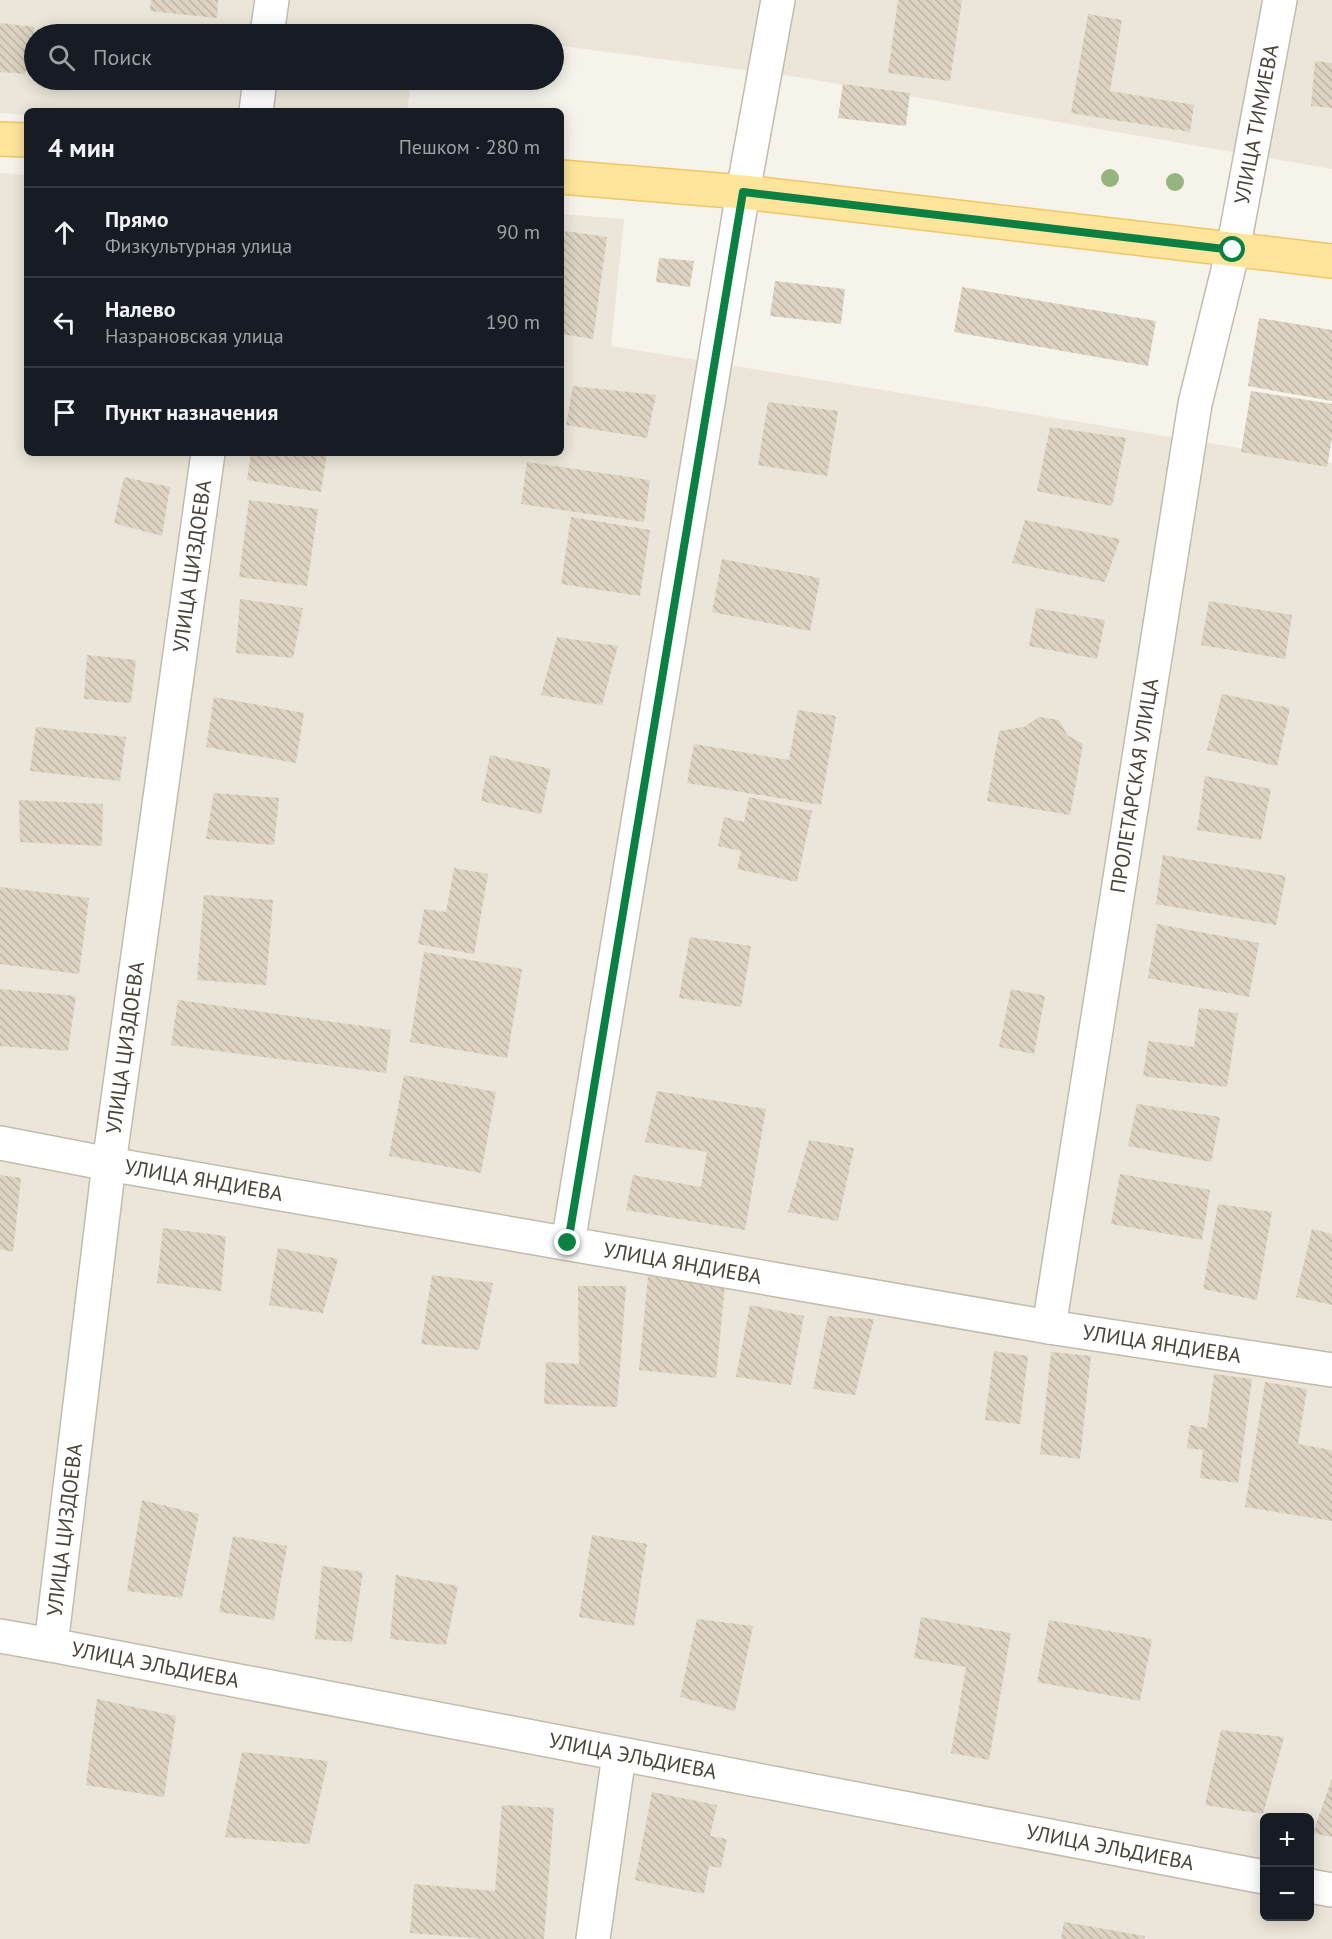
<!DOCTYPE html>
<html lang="ru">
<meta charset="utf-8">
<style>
body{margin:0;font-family:"PT Sans",sans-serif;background:#242831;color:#f1f3f6}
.controls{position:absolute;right:18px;bottom:18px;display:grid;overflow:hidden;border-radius:9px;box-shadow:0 3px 15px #0003}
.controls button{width:54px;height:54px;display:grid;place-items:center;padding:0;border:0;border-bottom:2px solid #363941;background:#171b24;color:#f1f3f6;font:30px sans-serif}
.stop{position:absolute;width:18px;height:18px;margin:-14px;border:4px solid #0b8043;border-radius:50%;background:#fff}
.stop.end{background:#0b8043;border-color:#fff;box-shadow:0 2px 6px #0008}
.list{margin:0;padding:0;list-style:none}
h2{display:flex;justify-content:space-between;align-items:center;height:78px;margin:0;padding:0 24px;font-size:26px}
h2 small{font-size:20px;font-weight:400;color:#9ea1a6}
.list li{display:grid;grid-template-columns:39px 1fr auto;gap:18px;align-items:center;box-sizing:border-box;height:90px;padding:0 24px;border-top:2px solid #363941}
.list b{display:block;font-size:22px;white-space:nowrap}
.list p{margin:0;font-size:20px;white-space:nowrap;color:#9ea1a6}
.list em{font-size:20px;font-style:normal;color:#9ea1a6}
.icon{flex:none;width:33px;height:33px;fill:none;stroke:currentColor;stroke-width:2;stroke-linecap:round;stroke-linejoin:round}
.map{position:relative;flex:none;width:1332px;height:1939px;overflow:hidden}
.search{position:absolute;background:#171b24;box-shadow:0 3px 15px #0003;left:24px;top:24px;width:540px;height:66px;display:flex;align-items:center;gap:15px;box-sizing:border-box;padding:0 21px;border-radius:33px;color:#9ea1a6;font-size:22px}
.panel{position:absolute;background:#171b24;box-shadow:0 3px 15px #0003;left:24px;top:108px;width:540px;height:348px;border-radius:9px}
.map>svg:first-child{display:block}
.residential{fill:#ebe6d9;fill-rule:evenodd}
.building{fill:url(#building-back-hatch)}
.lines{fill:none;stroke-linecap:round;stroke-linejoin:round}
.minor-casing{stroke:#c3bcac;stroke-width:36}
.major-casing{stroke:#edc763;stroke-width:36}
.minor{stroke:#fff;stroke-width:33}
.major{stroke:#ffe59b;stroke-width:33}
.tree{fill:#96b57e}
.route{stroke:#0b8043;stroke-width:8}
.labels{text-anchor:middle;stroke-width:5;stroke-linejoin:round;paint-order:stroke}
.street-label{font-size:21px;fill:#4c4438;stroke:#fff}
</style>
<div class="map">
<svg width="1332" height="1939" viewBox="0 0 1332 1939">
<defs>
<pattern id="building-back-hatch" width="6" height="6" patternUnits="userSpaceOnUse" patternTransform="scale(1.5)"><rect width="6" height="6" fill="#dcd3c2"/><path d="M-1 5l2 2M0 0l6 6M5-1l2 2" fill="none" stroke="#beb6a7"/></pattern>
</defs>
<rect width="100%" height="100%" fill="#f6f3eb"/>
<path class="residential" d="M 0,0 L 1332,0 L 1332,169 L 791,76 L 554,45 L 554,34 L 472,34 L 418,28 L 417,34 L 34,34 L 34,80 L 411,80 L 407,111 L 27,111 L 27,115 L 0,113 Z
M 0,173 L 27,175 L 27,453 L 561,453 L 561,214 L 624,219 L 611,346 L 1332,463 L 1332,1939 L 0,1939 ZM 1264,1818 L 1310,1818 L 1310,1916 L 1264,1916 Z"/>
<path class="building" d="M 151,0 L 218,0 L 217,18 L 150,11 Z
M 898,0 L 962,0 L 950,81 L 888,73 Z
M 1088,14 L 1122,20 L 1110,91 L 1194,105 L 1190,132 L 1071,113 Z
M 0,23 L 35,27 L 25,74 L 0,72 Z
M 1315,61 L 1332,63 L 1332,108 L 1311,106 Z
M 330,80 L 376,80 L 375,88 Z
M 843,84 L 910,93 L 906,126 L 838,118 Z
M 565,231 L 607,237 L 593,339 L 561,334 L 561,258 Z
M 659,258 L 694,261 L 690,287 L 656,282 Z
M 775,281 L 845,289 L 841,324 L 770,316 Z
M 962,287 L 1156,321 L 1148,366 L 954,332 Z
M 1259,318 L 1332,330 L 1332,401 L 1248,386 Z
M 573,386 L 656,395 L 647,438 L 566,425 Z
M 1251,391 L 1332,404 L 1332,437 L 1327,467 L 1241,452 Z
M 768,402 L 838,411 L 827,476 L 758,465 Z
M 1050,427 L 1126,438 L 1112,506 L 1037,491 Z
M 251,453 L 327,453 L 321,492 L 247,480 Z
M 527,462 L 650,480 L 644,522 L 521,504 Z
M 124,477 L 170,487 L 162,536 L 114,523 Z
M 249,500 L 318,509 L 307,586 L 239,577 Z
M 571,517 L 650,530 L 640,596 L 561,584 Z
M 1025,520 L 1120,539 L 1105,582 L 1012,563 Z
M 722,559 L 820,578 L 810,631 L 712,612 Z
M 240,599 L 303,608 L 293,658 L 236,653 Z
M 1209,601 L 1292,615 L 1285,659 L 1201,645 Z
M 1036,608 L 1105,620 L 1097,659 L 1029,646 Z
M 557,637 L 618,646 L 602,705 L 541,695 Z
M 87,655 L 136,660 L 131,703 L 84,699 Z
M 1222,694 L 1290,708 L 1277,766 L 1207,750 Z
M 214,697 L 304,713 L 296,763 L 206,747 Z
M 798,710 L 836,716 L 821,805 L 687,783 L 694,744 L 789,760 Z
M 1039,717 L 1059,720 L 1067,735 L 1083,744 L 1070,815 L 987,801 L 999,731 L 1024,727 Z
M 36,727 L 126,737 L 120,781 L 30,771 Z
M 490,755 L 551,769 L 541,814 L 481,801 Z
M 1205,776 L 1271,789 L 1261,840 L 1197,830 Z
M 214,793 L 279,798 L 274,845 L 206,839 Z
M 749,797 L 812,811 L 797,882 L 737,869 L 741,851 L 718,846 L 724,817 L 744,822 Z
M 19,800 L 103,804 L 102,846 L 20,842 Z
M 1163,855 L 1286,876 L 1276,925 L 1156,904 Z
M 454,868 L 488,874 L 474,954 L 418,944 L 424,909 L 446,912 Z
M 0,887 L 89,898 L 79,974 L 0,964 Z
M 204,895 L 273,900 L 266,985 L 197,980 Z
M 1157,924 L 1259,943 L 1249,997 L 1148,978 Z
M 690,937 L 751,946 L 741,1007 L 679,998 Z
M 424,952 L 522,969 L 507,1058 L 410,1042 Z
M 0,989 L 76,996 L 68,1051 L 0,1046 Z
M 1011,989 L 1045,996 L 1034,1054 L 999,1047 Z
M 178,1000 L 391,1030 L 386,1073 L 171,1045 Z
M 1199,1008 L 1238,1013 L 1227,1087 L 1143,1076 L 1148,1041 L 1194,1047 Z
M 404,1075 L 496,1092 L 481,1173 L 389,1156 Z
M 657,1091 L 766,1109 L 745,1230 L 626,1210 L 633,1175 L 701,1187 L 707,1152 L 645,1142 Z
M 1137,1104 L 1220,1117 L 1211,1162 L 1128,1146 Z
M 809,1140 L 854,1148 L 838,1221 L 788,1212 Z
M 1120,1174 L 1210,1190 L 1202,1240 L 1111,1224 Z
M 0,1175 L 21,1178 L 13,1252 L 0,1249 Z
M 1218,1204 L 1272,1212 L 1257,1300 L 1203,1289 Z
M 163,1228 L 226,1236 L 221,1291 L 157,1283 Z
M 1312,1229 L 1332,1234 L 1332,1305 L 1296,1297 Z
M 278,1248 L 338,1259 L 323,1313 L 269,1305 Z
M 432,1275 L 493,1283 L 479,1350 L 421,1344 Z
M 648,1276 L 725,1284 L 716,1378 L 639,1370 Z
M 578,1286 L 626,1286 L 617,1407 L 544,1404 L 546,1362 L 579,1364 Z
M 750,1305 L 804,1316 L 791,1385 L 736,1377 Z
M 828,1316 L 874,1319 L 855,1395 L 813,1389 Z
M 994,1351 L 1028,1356 L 1020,1424 L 985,1420 Z
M 1051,1352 L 1091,1356 L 1080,1459 L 1040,1454 Z
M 1214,1374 L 1252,1379 L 1238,1483 L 1200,1478 L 1203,1450 L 1187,1448 L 1190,1425 L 1207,1428 Z
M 1265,1382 L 1307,1389 L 1298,1444 L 1332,1450 L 1332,1521 L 1245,1507 Z
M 142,1500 L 199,1514 L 182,1598 L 127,1591 Z
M 592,1535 L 647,1544 L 634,1626 L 579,1617 Z
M 233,1536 L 287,1546 L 274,1620 L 219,1612 Z
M 322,1566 L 363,1572 L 352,1642 L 315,1639 Z
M 396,1575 L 458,1586 L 446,1645 L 390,1639 Z
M 921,1617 L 1011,1633 L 989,1760 L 951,1753 L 966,1667 L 914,1658 Z
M 697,1619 L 753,1626 L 735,1711 L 680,1697 Z
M 1049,1620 L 1152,1639 L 1140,1701 L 1037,1682 Z
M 97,1699 L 176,1716 L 164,1797 L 86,1785 Z
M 1221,1730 L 1284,1737 L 1263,1814 L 1205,1805 Z
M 242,1752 L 328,1761 L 309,1844 L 225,1837 Z
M 1332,1778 L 1332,1837 L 1313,1833 Z
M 652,1792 L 717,1805 L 710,1836 L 727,1839 L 721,1868 L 709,1866 L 704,1894 L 635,1880 Z
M 502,1805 L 554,1808 L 544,1939 L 486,1939 L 410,1933 L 414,1884 L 495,1891 Z
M 1064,1922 L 1145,1936 L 1144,1939 L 1061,1939 Z"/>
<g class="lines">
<defs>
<g id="minor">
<path d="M 267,34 L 272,0"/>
<path d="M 256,111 L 260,80"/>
<path id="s1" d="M 0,1143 L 109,1164 L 1049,1327 L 1332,1370"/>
<path d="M 568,1243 L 743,192 L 778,0"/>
<path id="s2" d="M 1049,1327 L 1195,404 L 1233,250 L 1280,0"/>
<path id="s3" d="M 0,1636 L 51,1645 L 1264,1877"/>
<path id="s4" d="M 51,1645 L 109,1164 L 208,453"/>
<path d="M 1310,1886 L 1332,1890"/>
<path d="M 593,1939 L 619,1755"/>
</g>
<path id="major" d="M 0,139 L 27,140
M 561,177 L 743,192 L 1332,261"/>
</defs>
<use href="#minor" class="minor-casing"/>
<use href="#major" class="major-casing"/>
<use href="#minor" class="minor"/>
<use href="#major" class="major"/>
</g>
<g class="tree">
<circle cx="1110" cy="178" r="9"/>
<circle cx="1175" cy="182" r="9"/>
</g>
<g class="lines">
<path class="route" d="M 568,1243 L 743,192 L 1233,250"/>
</g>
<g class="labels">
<g class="street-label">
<text dy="7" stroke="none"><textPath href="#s2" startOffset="1221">УЛИЦА ТИМИЕВА</textPath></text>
<text dy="7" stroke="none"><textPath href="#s4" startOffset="1088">УЛИЦА ЦИЗДОЕВА</textPath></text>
<text dy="7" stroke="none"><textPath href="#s2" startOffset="548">ПРОЛЕТАРСКАЯ УЛИЦА</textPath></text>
<text dy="7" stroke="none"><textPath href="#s4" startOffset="602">УЛИЦА ЦИЗДОЕВА</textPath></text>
<text dy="7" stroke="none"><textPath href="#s1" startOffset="207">УЛИЦА ЯНДИЕВА</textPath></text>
<text dy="7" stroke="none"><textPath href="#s1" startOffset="693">УЛИЦА ЯНДИЕВА</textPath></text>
<text dy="7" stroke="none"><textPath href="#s1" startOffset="1179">УЛИЦА ЯНДИЕВА</textPath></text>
<text dy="7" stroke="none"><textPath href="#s4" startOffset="116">УЛИЦА ЦИЗДОЕВА</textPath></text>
<text dy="7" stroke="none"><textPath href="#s3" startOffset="158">УЛИЦА ЭЛЬДИЕВА</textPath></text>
<text dy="7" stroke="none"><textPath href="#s3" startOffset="644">УЛИЦА ЭЛЬДИЕВА</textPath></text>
<text dy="7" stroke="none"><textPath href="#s3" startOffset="1130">УЛИЦА ЭЛЬДИЕВА</textPath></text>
</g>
</g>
</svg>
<div class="controls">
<button>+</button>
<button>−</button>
</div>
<div class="stop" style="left:1233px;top:250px"></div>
<div class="stop end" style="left:568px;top:1243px"></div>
<div class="search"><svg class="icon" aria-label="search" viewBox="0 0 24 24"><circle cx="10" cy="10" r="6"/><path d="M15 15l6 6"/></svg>Поиск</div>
<section class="panel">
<h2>4 мин<small>Пешком · 280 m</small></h2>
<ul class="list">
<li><svg class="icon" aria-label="ahead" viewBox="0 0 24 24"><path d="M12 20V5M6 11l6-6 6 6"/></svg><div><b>Прямо</b><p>Физкультурная улица</p></div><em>90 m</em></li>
<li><svg class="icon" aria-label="left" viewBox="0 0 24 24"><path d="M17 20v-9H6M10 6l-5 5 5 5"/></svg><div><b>Налево</b><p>Назрановская улица</p></div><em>190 m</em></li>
<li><svg class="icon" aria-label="arrive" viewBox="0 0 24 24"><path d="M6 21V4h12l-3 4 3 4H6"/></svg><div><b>Пункт назначения</b></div></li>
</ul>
</section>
</div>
